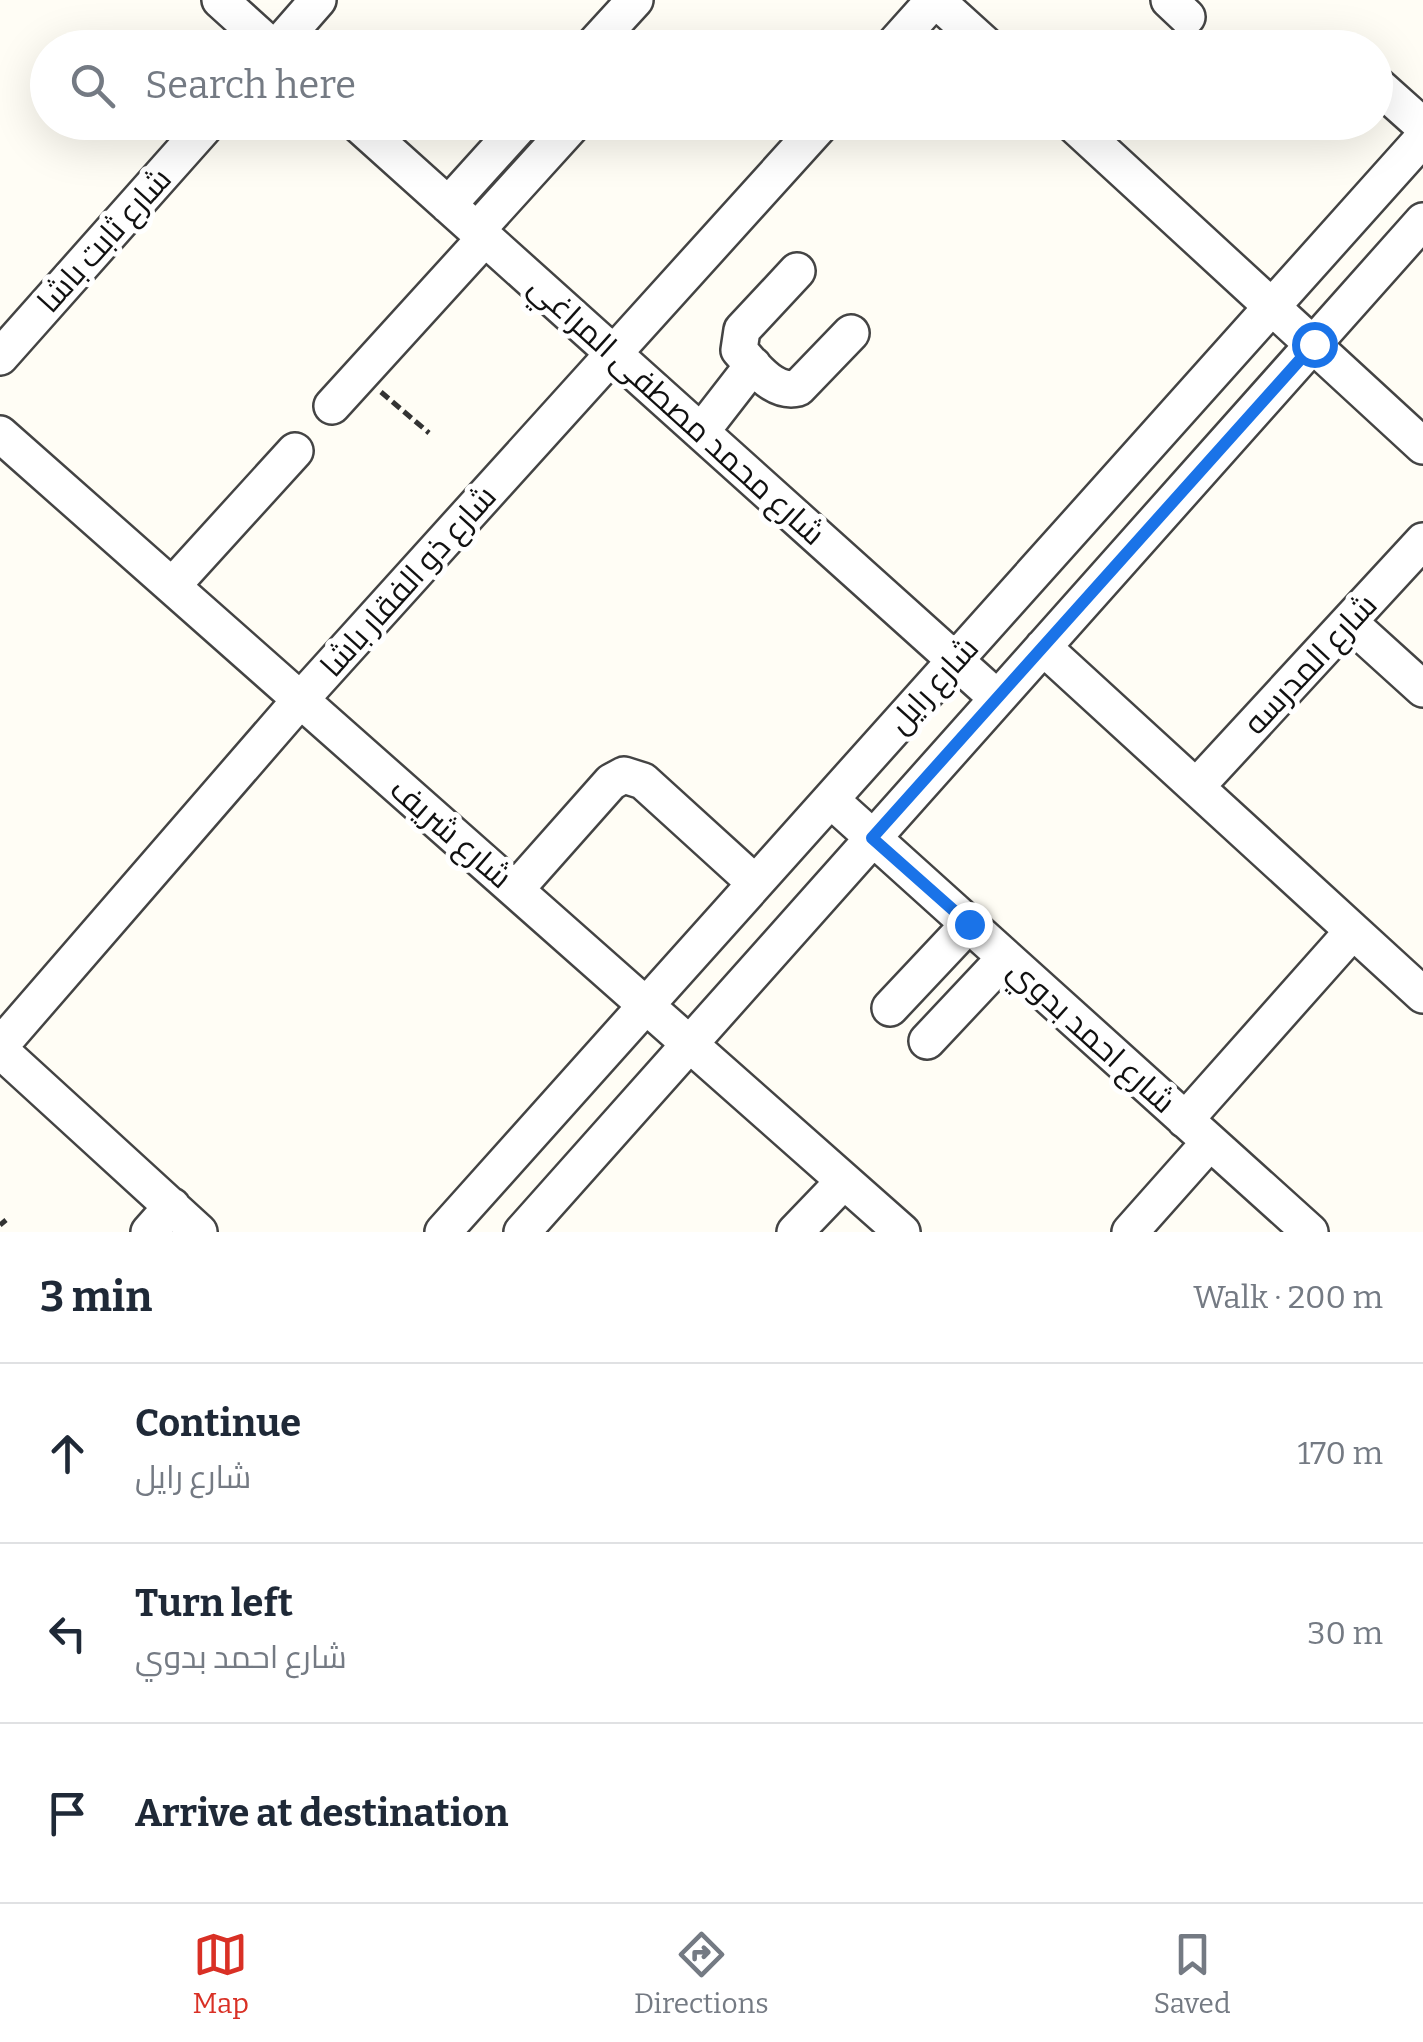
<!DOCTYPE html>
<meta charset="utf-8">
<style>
body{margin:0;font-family:Bitter,Cairo,serif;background:#f2f2f3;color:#1f2937}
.stop{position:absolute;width:30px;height:30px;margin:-22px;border:8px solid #1a73e8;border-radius:50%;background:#fff}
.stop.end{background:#1a73e8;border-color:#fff;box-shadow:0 2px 10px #0008}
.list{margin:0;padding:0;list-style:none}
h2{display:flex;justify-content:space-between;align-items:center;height:130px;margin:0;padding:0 40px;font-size:42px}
h2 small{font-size:32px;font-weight:400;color:#747a83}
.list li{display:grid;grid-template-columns:65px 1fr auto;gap:30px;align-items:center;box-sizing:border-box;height:180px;padding:0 40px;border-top:2px solid #e0e1e3}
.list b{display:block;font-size:38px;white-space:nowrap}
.list p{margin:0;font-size:32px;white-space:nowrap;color:#747a83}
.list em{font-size:32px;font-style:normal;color:#747a83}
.icon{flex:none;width:55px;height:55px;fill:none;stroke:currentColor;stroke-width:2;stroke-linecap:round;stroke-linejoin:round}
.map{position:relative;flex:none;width:1423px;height:1232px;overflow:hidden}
.search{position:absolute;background:#fff;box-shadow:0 10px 40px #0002;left:30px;right:30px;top:30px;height:110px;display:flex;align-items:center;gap:25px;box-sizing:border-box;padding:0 35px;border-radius:55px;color:#747a83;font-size:38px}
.sheet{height:670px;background:#fff}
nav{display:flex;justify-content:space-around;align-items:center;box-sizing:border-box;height:140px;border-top:2px solid #e0e1e3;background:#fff;font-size:28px;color:#747a83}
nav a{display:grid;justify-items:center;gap:5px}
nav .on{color:#d93025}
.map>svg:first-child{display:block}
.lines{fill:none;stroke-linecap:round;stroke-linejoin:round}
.minor-casing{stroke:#444;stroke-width:40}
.path{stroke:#333;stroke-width:5;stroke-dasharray:10 5;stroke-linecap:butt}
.minor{stroke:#fff;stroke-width:35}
.route{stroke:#1a73e8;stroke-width:12}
.labels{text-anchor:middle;stroke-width:10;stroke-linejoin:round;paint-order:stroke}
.street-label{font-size:32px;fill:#111;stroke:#fff}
</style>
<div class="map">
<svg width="1423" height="1232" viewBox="0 0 1423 1232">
<rect width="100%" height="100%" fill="#fffdf5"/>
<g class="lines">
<defs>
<path id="minor" d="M 220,0 L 273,48
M 936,0 L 989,48
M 1169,0 L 1187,17
M 276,48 L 318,0
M 591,48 L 635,0
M 891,48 L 934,0
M 1376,84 L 1423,126
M 356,122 L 997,698
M 1071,122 L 1423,446
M 448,205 L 523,122
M 477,230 L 575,122
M 797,271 L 742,330 L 739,350 C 754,367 774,394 798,388 L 851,333
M 0,357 L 209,122
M 332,406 L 485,238
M 701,432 L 753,365
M 0,434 L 902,1232
M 173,585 L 295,451
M 1349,622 L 1423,689
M 1043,647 L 1423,995
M 1197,786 L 1423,541
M 831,800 L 1310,1232
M 516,889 L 611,782 L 624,775 L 643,781 L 754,882
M 890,1008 L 969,924
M 927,1041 L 1005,958
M 0,1046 L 301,699 L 823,122
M 0,1050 L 199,1232
M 1185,1120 L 1353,931
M 149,1232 L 172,1206
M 443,1232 L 1423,138
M 522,1232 L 1423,221
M 795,1232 L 844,1181
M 1130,1232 L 1210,1142"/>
</defs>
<use href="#minor" class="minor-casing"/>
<path class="path" d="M 381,392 L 429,433
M 0,1225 L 6,1220"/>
<use href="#minor" class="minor"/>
</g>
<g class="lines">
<path class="route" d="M 969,924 L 872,838 L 1314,344"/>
</g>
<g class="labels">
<g class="street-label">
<text transform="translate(104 240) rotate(-48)" y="11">شارع ثابت باشا</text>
<text transform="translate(677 410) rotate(42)" y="11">شارع محمد مصطفى المراغي</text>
<text transform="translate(408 581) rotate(-48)" y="11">شارع ذو الفقار باشا</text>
<text transform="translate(1310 664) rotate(-47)" y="11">شارع المدرسه</text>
<text transform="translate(933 685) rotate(-48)" y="11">شارع رايل</text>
<text transform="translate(451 833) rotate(41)" y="11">شارع شريف</text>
<text transform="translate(1092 1036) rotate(42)" y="11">شارع احمد بدوي</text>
</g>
</g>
</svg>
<div class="stop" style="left:1314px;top:344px"></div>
<div class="stop end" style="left:969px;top:924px"></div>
<div class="search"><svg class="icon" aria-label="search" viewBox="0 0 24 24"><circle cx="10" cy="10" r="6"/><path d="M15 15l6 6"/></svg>Search here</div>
</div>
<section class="sheet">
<h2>3 min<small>Walk · 200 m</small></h2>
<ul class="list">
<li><svg class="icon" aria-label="ahead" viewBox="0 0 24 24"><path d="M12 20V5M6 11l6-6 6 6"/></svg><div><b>Continue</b><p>شارع رايل</p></div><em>170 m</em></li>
<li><svg class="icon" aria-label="left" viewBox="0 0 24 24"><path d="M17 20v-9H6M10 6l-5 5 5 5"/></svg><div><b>Turn left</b><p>شارع احمد بدوي</p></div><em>30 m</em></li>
<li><svg class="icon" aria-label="arrive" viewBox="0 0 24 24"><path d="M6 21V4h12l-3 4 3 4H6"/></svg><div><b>Arrive at destination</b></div></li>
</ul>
</section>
<nav>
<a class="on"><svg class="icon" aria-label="map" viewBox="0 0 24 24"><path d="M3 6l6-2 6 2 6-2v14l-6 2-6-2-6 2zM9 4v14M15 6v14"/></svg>Map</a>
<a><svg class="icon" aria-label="directions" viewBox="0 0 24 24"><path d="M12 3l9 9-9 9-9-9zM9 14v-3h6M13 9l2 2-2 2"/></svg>Directions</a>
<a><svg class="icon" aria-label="saved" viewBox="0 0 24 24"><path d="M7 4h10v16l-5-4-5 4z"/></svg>Saved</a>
</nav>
